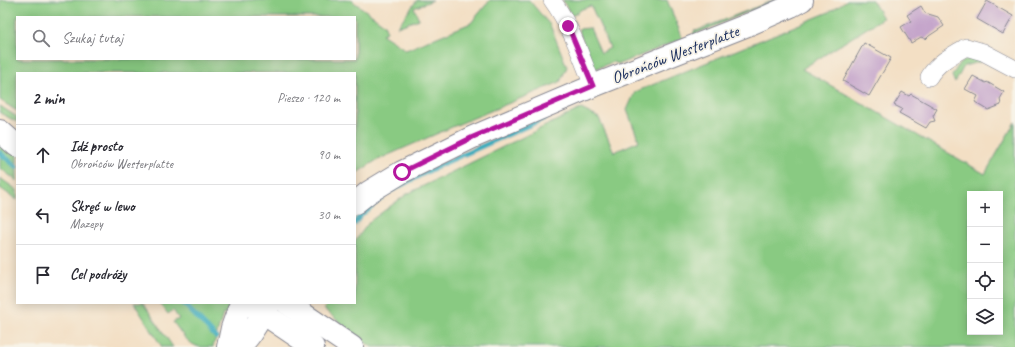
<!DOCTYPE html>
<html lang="pl">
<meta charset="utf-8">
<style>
body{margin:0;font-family:Caveat,sans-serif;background:#f7f7f7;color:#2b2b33}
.controls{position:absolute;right:12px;bottom:12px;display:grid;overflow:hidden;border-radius:0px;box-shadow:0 2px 10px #0003}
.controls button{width:36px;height:36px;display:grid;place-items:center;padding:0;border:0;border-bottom:1px solid #e1e1e2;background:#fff;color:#2b2b33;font:20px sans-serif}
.stop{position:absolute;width:12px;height:12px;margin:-9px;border:3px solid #b5179e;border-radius:50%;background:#fff}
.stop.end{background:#b5179e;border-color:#fff;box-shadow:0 1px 4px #0008}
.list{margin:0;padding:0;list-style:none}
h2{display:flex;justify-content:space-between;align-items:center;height:52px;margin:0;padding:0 16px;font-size:17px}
h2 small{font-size:13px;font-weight:400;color:#7c7c81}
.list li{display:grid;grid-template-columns:26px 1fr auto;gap:12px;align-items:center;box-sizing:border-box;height:60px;padding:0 16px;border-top:1px solid #e1e1e2}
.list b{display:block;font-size:15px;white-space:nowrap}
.list p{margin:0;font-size:13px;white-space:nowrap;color:#7c7c81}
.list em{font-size:13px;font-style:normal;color:#7c7c81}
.icon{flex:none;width:22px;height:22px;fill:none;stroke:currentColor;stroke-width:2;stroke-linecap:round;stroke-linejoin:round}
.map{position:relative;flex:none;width:1015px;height:347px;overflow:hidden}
.search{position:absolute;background:#fff;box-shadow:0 2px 10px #0003;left:16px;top:16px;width:340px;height:44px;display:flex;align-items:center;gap:10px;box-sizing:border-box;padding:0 14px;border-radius:0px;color:#7c7c81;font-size:15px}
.panel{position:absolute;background:#fff;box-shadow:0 2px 10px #0003;left:16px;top:72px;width:340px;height:232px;border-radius:0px}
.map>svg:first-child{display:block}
.green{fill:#89ca82;stroke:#527c70;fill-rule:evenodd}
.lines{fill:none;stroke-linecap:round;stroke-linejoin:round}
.stream{stroke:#40adbe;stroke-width:5}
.building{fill:#c5a5cb}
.street-casing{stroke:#878791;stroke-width:18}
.secondary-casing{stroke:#878791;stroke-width:24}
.street{stroke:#fff;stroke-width:17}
.secondary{stroke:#fff;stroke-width:22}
.route{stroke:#b5179e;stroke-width:5}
.labels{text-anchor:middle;stroke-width:3.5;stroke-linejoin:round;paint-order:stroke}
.street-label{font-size:17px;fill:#1b2f5e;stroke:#f7f3e8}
</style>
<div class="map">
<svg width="1015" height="347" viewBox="0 0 1015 347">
<rect width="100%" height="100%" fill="#f7f3e8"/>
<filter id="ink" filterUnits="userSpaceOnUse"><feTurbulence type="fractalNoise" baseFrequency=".025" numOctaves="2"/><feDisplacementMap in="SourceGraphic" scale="8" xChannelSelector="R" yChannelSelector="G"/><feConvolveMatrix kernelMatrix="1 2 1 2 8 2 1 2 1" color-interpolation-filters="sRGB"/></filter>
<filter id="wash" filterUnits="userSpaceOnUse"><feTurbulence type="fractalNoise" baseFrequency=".012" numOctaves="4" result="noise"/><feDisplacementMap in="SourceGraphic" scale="16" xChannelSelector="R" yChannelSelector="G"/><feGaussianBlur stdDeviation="0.9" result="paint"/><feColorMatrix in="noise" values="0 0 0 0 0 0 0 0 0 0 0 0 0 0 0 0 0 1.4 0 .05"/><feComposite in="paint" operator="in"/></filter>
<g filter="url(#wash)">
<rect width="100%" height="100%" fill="#f3dfc4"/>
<path class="green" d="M 0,0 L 351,0 L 384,24 L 387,32 L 382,34 L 406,50 L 471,23 L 490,0 L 529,0 L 550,25 L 567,67 L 560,82 L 459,124 L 377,160 L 355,174 L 355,73 L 17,73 L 17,111 L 0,100 ZM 17,17 L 355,17 L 355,59 L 17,59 Z
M 417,0 L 433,0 L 414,8 L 419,19 L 397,27 Z
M 563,0 L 667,0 L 681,34 L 682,39 L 619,64 L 613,62 L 595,69 L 578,29 L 590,28 L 601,53 L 610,48 L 591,6 L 582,9 L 572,16 L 563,1 Z
M 774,0 L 776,0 L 693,35 L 695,29 L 696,31 Z
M 847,0 L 872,0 L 883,18 L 802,69 L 985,174 L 1015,122 L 1015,347 L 372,347 L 354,335 L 324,309 L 326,306 L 322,303 L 355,303 L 355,241 L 370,221 L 407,194 L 574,112 L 581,109 L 599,118 L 614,152 L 639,141 L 627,110 L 635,92 L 829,12 ZM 970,194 L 1000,194 L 1000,332 L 970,332 Z
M 974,57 L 980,57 L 980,62 L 964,66 L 955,83 L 952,76 C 959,64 960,60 974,57 Z
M 0,106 L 17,117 L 17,122 L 0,113 Z
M 0,140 L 17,154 L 17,181 L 0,168 Z
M 0,178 L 17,190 L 17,200 L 0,188 Z
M 134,303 L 143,303 L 173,347 L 162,347 Z
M 160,303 L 227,303 L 229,309 L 229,314 L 223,314 L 213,347 C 209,347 204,347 200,347 C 188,345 180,331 173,322 L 179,319 L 173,310 L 168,314 Z"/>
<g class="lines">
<path class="stream" d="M 0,153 L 17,167
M 355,223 L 360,216 L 388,192 L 438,166 L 545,118
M 183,303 L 216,337"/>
</g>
<g id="blocks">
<path class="building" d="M 987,1 L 1013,16 L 1003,34 L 977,19 Z
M 921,6 L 925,13 L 938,17 L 944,26 L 929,36 L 926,39 L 921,37 L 911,43 L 901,27 L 911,21 L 907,15 Z
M 864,43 L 891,58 L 869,96 L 843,81 Z
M 973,76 L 986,83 L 987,82 L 1004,92 L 1000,99 L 1001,105 L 988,110 L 975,102 L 978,96 L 965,89 Z
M 902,92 L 909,96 L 911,94 L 937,109 L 933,116 L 935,121 L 930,122 L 926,128 L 899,113 L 902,109 L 894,105 Z"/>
</g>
</g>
<g filter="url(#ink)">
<use href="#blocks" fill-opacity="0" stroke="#878791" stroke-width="1"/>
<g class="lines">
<defs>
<path id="street" d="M 552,0 C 571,26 581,56 593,86
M 929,77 C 937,63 952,55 966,47 L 983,52 L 1015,69"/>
<path id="secondary" d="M 0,131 L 17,146
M 355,203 L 369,192 L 402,172 L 473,137 L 593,86 L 750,24 L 791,6 L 802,0
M 248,303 L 313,347
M 287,303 L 352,347
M 228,347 L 232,328 L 241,303
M 240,347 L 249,336 L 270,303"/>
</defs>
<use href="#street" class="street-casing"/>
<use href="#secondary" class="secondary-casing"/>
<use href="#street" class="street"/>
<use href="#secondary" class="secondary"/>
</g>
</g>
<g class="lines" filter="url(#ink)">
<path class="route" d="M 402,172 L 473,137 L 593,86 L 568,26"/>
</g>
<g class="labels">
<g class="street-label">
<text transform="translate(675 54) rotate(-21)" y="6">Obrońców Westerplatte</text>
</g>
</g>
</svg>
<div class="controls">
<button>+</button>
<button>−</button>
<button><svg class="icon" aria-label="locate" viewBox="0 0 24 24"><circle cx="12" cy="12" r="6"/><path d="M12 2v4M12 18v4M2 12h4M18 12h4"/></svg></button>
<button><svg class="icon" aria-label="layers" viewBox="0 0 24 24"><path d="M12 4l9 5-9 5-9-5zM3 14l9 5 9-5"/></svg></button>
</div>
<div class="stop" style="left:402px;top:172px"></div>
<div class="stop end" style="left:568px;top:26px"></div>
<div class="search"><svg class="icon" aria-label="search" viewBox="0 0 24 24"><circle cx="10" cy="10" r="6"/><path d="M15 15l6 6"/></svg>Szukaj tutaj</div>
<section class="panel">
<h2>2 min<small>Pieszo · 120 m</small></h2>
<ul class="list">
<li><svg class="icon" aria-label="ahead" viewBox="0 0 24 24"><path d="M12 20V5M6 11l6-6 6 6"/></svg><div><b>Idź prosto</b><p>Obrońców Westerplatte</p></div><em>90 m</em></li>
<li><svg class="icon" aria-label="left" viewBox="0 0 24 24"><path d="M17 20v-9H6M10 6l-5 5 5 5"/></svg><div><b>Skręć w lewo</b><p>Mazepy</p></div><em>30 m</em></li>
<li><svg class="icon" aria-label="arrive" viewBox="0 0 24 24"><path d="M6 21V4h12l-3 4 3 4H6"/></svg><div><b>Cel podróży</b></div></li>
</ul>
</section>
</div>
